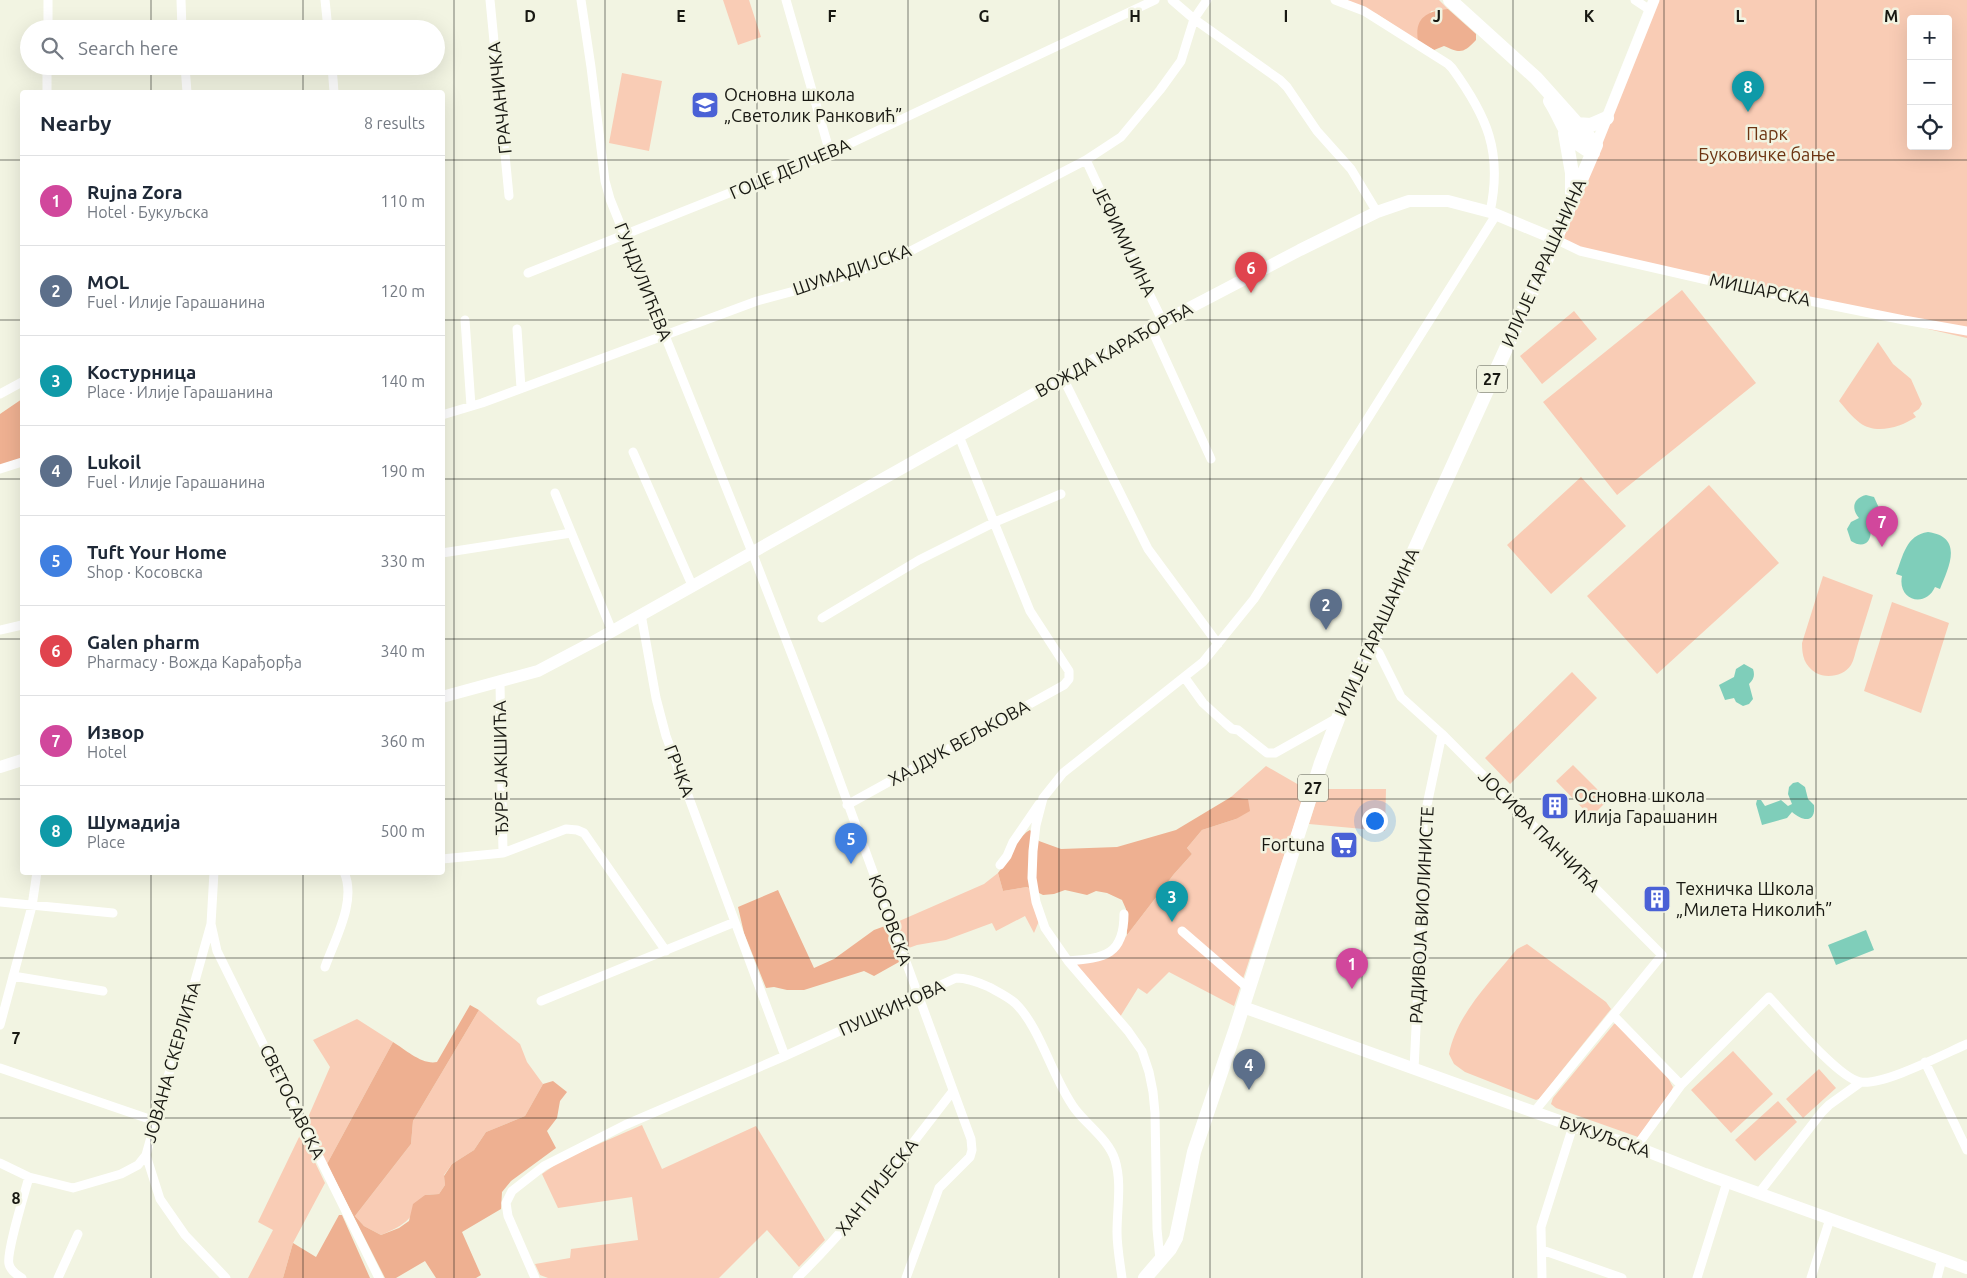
<!DOCTYPE html>
<meta charset="utf-8">
<style>
body{margin:0;font-family:Ubuntu,sans-serif;background:#f2f2f3;color:#1f2937}
.controls{position:absolute;right:15px;top:15px;display:grid;overflow:hidden;border-radius:5px;box-shadow:0 5px 20px #0002}
.controls button{width:45px;height:45px;display:grid;place-items:center;padding:0;border:0;border-bottom:1px solid #e0e1e3;background:#fff;color:#1f2937;font:25px sans-serif}
.you{position:absolute;left:1374px;top:820px;width:18px;height:18px;margin:-12px;border:4px solid #fff;border-radius:50%;background:#1a73e8;box-shadow:0 0 0 8px #1a73e833}
.badge{display:grid;place-items:center;width:32px;height:32px;border-radius:50%;background:#4a61d6;color:#fff;font-size:16px;font-weight:700}
.pin{position:absolute;translate:-50% -41px;filter:drop-shadow(0 1px 2px #0008)}
.pin::after{content:'';position:absolute;top:26px;width:18px;height:15px;background:inherit;clip-path:polygon(0 0,100% 0,50% 100%)}
.list{margin:0;padding:0;list-style:none}
h2{display:flex;justify-content:space-between;align-items:center;height:65px;margin:0;padding:0 20px;font-size:21px}
h2 small{font-size:16px;font-weight:400;color:#747a83}
.list li{display:grid;grid-template-columns:32px 1fr auto;gap:15px;align-items:center;box-sizing:border-box;height:90px;padding:0 20px;border-top:1px solid #e0e1e3}
.list b{display:block;font-size:19px;white-space:nowrap}
.list p{margin:0;font-size:16px;white-space:nowrap;color:#747a83}
.list em{font-size:16px;font-style:normal;color:#747a83}
.icon{flex:none;width:28px;height:28px;fill:none;stroke:currentColor;stroke-width:2;stroke-linecap:round;stroke-linejoin:round}
.map{position:relative;flex:none;width:1967px;height:1278px;overflow:hidden}
.search{position:absolute;background:#fff;box-shadow:0 5px 20px #0002;left:20px;top:20px;width:425px;height:55px;display:flex;align-items:center;gap:12px;box-sizing:border-box;padding:0 18px;border-radius:28px;color:#747a83;font-size:19px}
.panel{position:absolute;background:#fff;box-shadow:0 5px 20px #0002;left:20px;top:90px;width:425px;height:785px;border-radius:5px}
.map>svg:first-child{display:block}
.green{fill:#f9ccb5;fill-rule:evenodd}
.forest{fill:#eeb091}
.water{fill:#7fceba}
.lines{fill:none;stroke-linecap:round;stroke-linejoin:round}
.minor{stroke:#fff;stroke-width:9}
.tertiary{stroke:#fff;stroke-width:11}
.secondary{stroke:#fff;stroke-width:12}
.primary{stroke:#fff;stroke-width:14}
.grid{fill:none;stroke:#181812;stroke-width:1;stroke-opacity:0.55}
.labels{text-anchor:middle;stroke-width:5;stroke-linejoin:round;paint-order:stroke}
.shield{fill:#f2f4e2;stroke:#595a50;stroke-width:1}
.shield-label{font-size:16px;font-weight:bold;fill:#181812}
.poi-label{font-size:18px;fill:#181812;stroke:#f2f4e2;text-anchor:start}
.street-label{font-size:18px;fill:#181812;stroke:#f2f4e2}
.park-label{font-size:18px;fill:#6c3412;stroke:#f2f4e2}
.grid-label{font-size:16px;text-anchor:middle;font-weight:bold;fill:#181812;stroke:#f2f4e2;stroke-width:5;stroke-linejoin:round;paint-order:stroke}
</style>
<div class="map">
<svg width="1967" height="1278" viewBox="0 0 1967 1278">
<rect width="100%" height="100%" fill="#f2f4e2"/>
<path class="green" d="M 723,0 L 749,0 L 761,37 L 738,45 Z
M 1346,0 L 1439,0 L 1448,9 L 1431,11 L 1418,41 L 1377,14 Z
M 1653,0 L 1967,0 L 1967,338 L 1928,329 L 1904,320 L 1580,251 L 1555,239 ZM 1911,19 L 1948,19 L 1948,146 L 1911,146 Z
M 622,73 L 662,81 L 649,151 L 609,143 Z
M 1682,290 L 1756,383 L 1617,495 L 1543,402 Z
M 1574,311 L 1597,339 L 1542,384 L 1520,356 Z
M 1878,342 L 1893,364 L 1911,379 L 1922,404 L 1919,409 L 1913,413 L 1916,417 C 1901,427 1876,435 1860,423 C 1852,417 1845,408 1839,401 Z
M 1581,477 L 1626,526 L 1551,594 L 1507,545 Z
M 1709,485 L 1779,563 L 1657,674 L 1587,596 Z
M 1823,576 L 1873,595 C 1868,612 1862,630 1857,647 C 1855,653 1854,660 1851,665 C 1844,676 1827,679 1816,673 C 1804,665 1802,656 1802,643 Z
M 1892,602 L 1949,623 L 1921,713 L 1864,691 Z
M 1572,672 L 1597,698 L 1510,784 L 1485,758 Z
M 1573,765 L 1608,800 L 1591,817 L 1556,781 Z
M 1266,766 L 1306,789 L 1234,1006 L 1169,972 L 1147,994 L 1138,988 L 1120,1017 L 1076,964 L 1121,944 L 1127,935 L 1174,874 L 1192,854 L 1187,848 L 1202,830 L 1236,819 L 1248,799 L 1231,797 Z
M 1320,789 L 1386,789 L 1385,831 L 1309,824 Z
M 998,873 L 1003,891 L 1027,887 L 1031,889 L 1039,921 L 1034,933 L 1025,916 L 996,931 L 992,923 L 946,940 L 917,945 L 906,949 L 899,933 L 897,922 L 984,884 Z
M 1527,944 L 1606,1002 L 1611,1009 L 1539,1099 L 1536,1100 L 1465,1072 L 1454,1064 L 1449,1054 C 1457,1013 1492,980 1517,949 Z
M 479,1010 L 520,1044 L 527,1062 L 543,1084 L 525,1116 L 486,1132 L 474,1150 L 452,1164 L 444,1175 L 445,1185 L 439,1194 L 425,1195 C 410,1219 408,1224 381,1235 L 364,1226 L 355,1216 L 411,1144 L 413,1121 Z
M 357,1019 L 393,1042 L 327,1164 L 306,1122 L 330,1067 L 313,1040 Z
M 1616,1023 L 1668,1078 L 1673,1087 L 1671,1092 L 1638,1137 L 1556,1108 L 1551,1104 L 1553,1098 L 1614,1024 Z
M 1733,1051 L 1773,1094 L 1731,1133 L 1691,1090 Z
M 1819,1069 L 1836,1088 L 1803,1118 L 1786,1099 Z
M 1778,1101 L 1797,1122 L 1755,1161 L 1735,1140 Z
M 642,1125 L 662,1169 L 756,1126 L 825,1240 L 799,1267 L 767,1230 L 719,1278 L 548,1278 L 540,1275 L 535,1264 L 570,1258 L 571,1249 L 638,1240 L 632,1197 L 558,1208 L 542,1174 L 562,1160 Z
M 301,1133 L 325,1183 L 293,1243 L 283,1278 L 248,1278 L 273,1230 L 258,1222 Z"/>
<path class="forest" d="M 1448,9 L 1476,34 L 1476,40 C 1463,54 1460,53 1444,46 L 1434,50 L 1418,41 C 1414,17 1428,11 1448,9 Z
M 22,399 L 22,464 L 0,468 L 0,414 Z
M 1231,797 L 1248,799 L 1250,811 L 1236,819 L 1202,830 L 1187,848 L 1192,854 L 1174,874 L 1127,935 L 1126,909 L 1122,900 L 1107,893 L 1096,891 L 1087,895 L 1065,890 L 1054,894 L 1043,895 L 1027,887 L 1003,891 L 998,873 C 1007,861 1018,836 1030,830 L 1039,841 L 1061,849 L 1117,847 L 1176,830 Z
M 778,890 L 814,968 L 834,959 L 874,930 L 885,926 L 899,962 L 874,976 L 864,971 L 804,990 L 787,990 L 774,987 L 766,988 L 744,933 L 738,907 Z
M 470,1005 L 479,1010 L 413,1121 L 411,1144 L 355,1216 L 364,1226 L 381,1235 L 399,1228 L 409,1221 L 413,1204 L 425,1195 L 439,1194 L 445,1185 L 444,1176 L 452,1164 L 474,1150 L 486,1132 L 525,1116 L 543,1084 L 553,1081 L 567,1092 L 560,1101 L 557,1118 L 547,1131 L 556,1148 L 511,1181 L 502,1192 L 501,1209 L 462,1232 L 481,1275 L 476,1278 L 436,1278 L 425,1261 L 396,1278 L 385,1278 L 327,1164 L 393,1042 C 406,1050 422,1065 437,1062 Z
M 339,1215 L 342,1215 L 370,1278 L 283,1278 L 293,1243 L 316,1257 Z"/>
<path class="water" d="M 1866,495 L 1874,497 L 1879,508 L 1876,516 L 1868,521 C 1875,535 1868,552 1851,541 L 1847,529 L 1851,522 L 1859,518 C 1851,509 1853,498 1866,495 Z
M 1928,532 C 1964,537 1949,567 1940,589 L 1935,587 C 1925,609 1897,600 1902,576 L 1896,574 C 1903,556 1906,535 1928,532 Z
M 1744,664 L 1753,669 C 1755,675 1754,679 1749,684 L 1753,699 L 1749,704 L 1743,706 L 1736,702 L 1734,698 L 1725,700 L 1719,685 L 1734,677 L 1736,669 Z
M 1798,782 L 1805,787 L 1808,799 L 1814,805 C 1816,824 1802,821 1792,812 L 1787,818 L 1762,825 L 1756,804 L 1757,800 L 1761,800 L 1765,806 L 1781,800 L 1788,806 L 1792,804 L 1788,794 L 1789,787 L 1793,783 Z
M 1866,930 L 1874,950 L 1836,965 L 1828,945 Z"/>
<g class="lines">
<path class="minor" d="M 181,0 L 182,29
M 325,0 L 328,29
M 490,0 L 509,196
M 581,0 L 591,67 L 605,181 L 610,199 L 752,552 L 821,730 L 971,1139 L 972,1150 L 970,1157 L 939,1188 L 906,1278
M 786,0 L 830,153
M 1172,0 L 1194,19 L 1280,80 L 1287,87 L 1317,131 L 1351,169 L 1377,212
M 1335,0 L 1364,11 L 1448,64 L 1452,68 C 1487,116 1503,152 1490,212
M 1635,0 L 1650,10
M 48,29 L 48,0
M 185,66 L 187,92
M 332,66 L 334,92
M 47,92 L 47,66
M 1086,160 L 1125,244 L 1163,322
M 1555,239 L 1580,251 L 1720,283 L 1904,320 L 1967,331
M 528,273 L 830,153 L 1155,0
M 465,320 L 471,406
M 1151,328 L 1211,459
M 517,329 L 521,388
M 1063,378 L 1148,549 L 1218,644
M 0,394 L 22,382
M 442,415 L 482,403 L 757,301 L 828,282 L 899,257 L 1086,160 L 1121,137 L 1160,90 L 1181,61 L 1194,19 L 1207,0
M 633,452 L 692,585
M 0,469 L 22,462
M 555,493 L 612,631
M 442,553 L 571,533
M 822,618 L 919,560 L 995,522 L 1061,494
M 0,630 L 22,625
M 1371,646 L 1379,653 L 1401,697 L 1442,734 L 1662,955 L 1534,1112
M 1185,678 L 1203,703 L 1225,723 L 1232,729 L 1238,730 L 1267,753 L 1275,753 L 1339,717
M 500,683 L 503,853
M 847,805 L 1064,685 L 1069,679 L 1069,671 L 1030,611 L 959,436
M 442,859 L 503,853 L 566,829 L 577,830 L 584,833 L 666,951
M 1000,865 L 1007,856 L 1013,842 L 1039,804
M 0,902 L 113,913
M 735,922 L 785,1056
M 211,924 L 217,951 L 379,1278
M 1182,931 L 1249,989
M 1068,961 C 1105,958 1124,955 1124,914
M 325,967 C 335,939 357,901 344,872
M 13,976 L 103,991
M 541,1001 L 735,922 L 666,736 L 656,698 L 641,614
M 1613,1015 L 1681,1085
M 0,1025 L 32,906 L 37,872
M 1925,1062 L 1967,1150
M 0,1068 L 155,1121
M 1414,1069 L 1424,863 L 1423,824 L 1442,734
M 1636,1147 L 1681,1085 L 1769,997 C 1788,1017 1837,1077 1860,1082 C 1883,1086 1944,1054 1967,1044
M 146,1155 L 160,1199 L 185,1235 L 226,1278
M 0,1163 L 29,1177 L 73,1188 L 121,1174 L 138,1165 L 146,1155 L 211,924 L 214,872
M 1759,1193 L 1822,1112 L 1829,1105 L 1861,1082
M 1542,1250 L 1622,1278
M 1160,1260 L 1157,1229 L 1155,1113 L 1153,1092 L 1149,1072 L 1142,1051 L 1128,1031 L 1068,961 L 1045,928 L 1036,902 L 1032,878 L 1033,851 L 1036,825 L 1043,798 L 1063,773 L 1203,662 L 1254,599 L 1496,215
M 22,1278 C 17,1275 10,1270 9,1264 C 6,1253 25,1192 29,1177
M 58,1278 L 78,1234
M 535,1278 L 508,1216 L 506,1203 L 512,1191 L 544,1166 L 625,1125 L 785,1056 L 956,978 C 968,978 978,982 989,987 C 998,992 1007,996 1015,1003 C 1041,1028 1052,1078 1075,1109 C 1087,1125 1109,1140 1115,1160 C 1122,1182 1117,1209 1117,1232 C 1117,1247 1120,1263 1122,1278
M 797,1278 C 855,1222 903,1155 953,1091
M 1542,1278 L 1541,1227 L 1573,1126
M 1697,1278 L 1727,1182
M 1811,1278 L 1830,1219
M 1937,1278 L 1942,1259"/>
<path class="tertiary" d="M 1596,145 L 1654,0"/>
<path class="secondary" d="M 442,697 L 538,671 L 593,642 L 1151,328 L 1300,250 L 1377,212 L 1409,201 L 1448,201 L 1490,212 L 1555,239
M 0,767 L 22,760
M 1243,1007 L 1573,1126 L 1636,1147 L 1705,1174 L 1967,1268"/>
<path class="primary" d="M 1550,101 C 1567,128 1561,136 1593,153
M 1576,124 L 1591,125 L 1607,118
M 1565,133 L 1572,173 L 1572,193
M 1145,1278 L 1170,1249 L 1176,1238 L 1194,1152 L 1236,1028 L 1321,763 L 1339,716 L 1549,254 L 1596,145 L 1536,78 L 1450,0"/>
</g>
<path class="grid" d="M 151,0 L 151,29M 303,0 L 303,29M 454,0 L 454,1278M 605,0 L 605,1278M 757,0 L 757,1278M 908,0 L 908,1278M 1059,0 L 1059,1278M 1210,0 L 1210,1278M 1362,0 L 1362,1278M 1513,0 L 1513,1278M 1664,0 L 1664,1278M 1816,0 L 1816,1278M 151,66 L 151,92M 303,66 L 303,92M 0,160 L 22,160M 442,160 L 1967,160M 0,320 L 22,320M 442,320 L 1967,320M 0,479 L 22,479M 442,479 L 1967,479M 0,639 L 22,639M 442,639 L 1967,639M 0,799 L 22,799M 442,799 L 1967,799M 151,872 L 151,1278M 303,872 L 303,1278M 0,958 L 1967,958M 0,1118 L 1967,1118"/>
<defs>
<symbol id="school-square" viewBox="-11 -11 22 22"><rect x="-9" y="-9" width="18" height="18" rx="4" fill="#4a61d6" stroke="#f2f4e2"/><path d="M0-5L7-2L0 1L-7-2ZM-4 1L0 2.5L4 1V4Q0 6-4 4Z" fill="#fff"/></symbol>
<symbol id="building-square" viewBox="-11 -11 22 22"><rect x="-9" y="-9" width="18" height="18" rx="4" fill="#4a61d6" stroke="#f2f4e2"/><path d="M-4-6H4V6H1V3H-1V6H-4ZM-2.5-4.3h1.7v1.8h-1.7ZM.8-4.3h1.7v1.8H.8ZM-2.5-1h1.7V.8h-1.7ZM.8-1h1.7V.8H.8Z" fill="#fff"/></symbol>
<symbol id="supermarket-square" viewBox="-11 -11 22 22"><rect x="-9" y="-9" width="18" height="18" rx="4" fill="#4a61d6" stroke="#f2f4e2"/><path d="M-6-5.5h2.5l.6 2H6L4.5 2H-2.5L-4.4-4H-6ZM-1.5 3.2a1.3 1.3 0 1 0 .1 0ZM3 3.2a1.3 1.3 0 1 0 .1 0Z" fill="#fff"/></symbol>
</defs>
<g fill-rule="evenodd">
<use href="#school-square" x="689" y="89" width="32" height="32"/>
<use href="#building-square" x="1539" y="790" width="32" height="32"/>
<use href="#supermarket-square" x="1328" y="829" width="32" height="32"/>
<use href="#building-square" x="1641" y="883" width="32" height="32"/>
</g>
<g class="labels">
<g class="shield">
<rect x="1477" y="365.5" width="30" height="27" rx="4"/>
<rect x="1298" y="774.5" width="30" height="27" rx="4"/>
</g>
<g class="shield-label">
<text x="1492" y="385">27</text>
<text x="1313" y="794">27</text>
</g>
<g class="poi-label">
<text x="724" y="101">Основна школа<tspan x="724" dy="21">„Светолик Ранковић”</tspan></text>
<text x="1574" y="802">Основна школа<tspan x="1574" dy="21">Илија Гарашанин</tspan></text>
<text x="1325" y="851" text-anchor="end">Fortuna</text>
<text x="1676" y="895">Техничка Школа<tspan x="1676" dy="21">„Милета Николић”</tspan></text>
</g>
<g class="street-label">
<text transform="translate(500 98) rotate(-96)" y="6">ГРАЧАНИЧКА</text>
<text transform="translate(790 169) rotate(-23)" y="6">ГОЦЕ ДЕЛЧЕВА</text>
<text transform="translate(1124 241) rotate(64)" y="6">ЈЕФИМИЈИНА</text>
<text transform="translate(1544 263) rotate(-66)" y="6">ИЛИЈЕ ГАРАШАНИНА</text>
<text transform="translate(852 270) rotate(-19)" y="6">ШУМАДИЈСКА</text>
<text transform="translate(643 282) rotate(68)" y="6">ГУНДУЛИЋЕВА</text>
<text transform="translate(1760 290) rotate(12)" y="6">МИШАРСКА</text>
<text transform="translate(1114 350) rotate(-29)" y="6">ВОЖДА КАРАЂОРЂА</text>
<text transform="translate(1377 632) rotate(-66)" y="6">ИЛИЈЕ ГАРАШАНИНА</text>
<text transform="translate(959 743) rotate(-29)" y="6">ХАЈДУК ВЕЉКОВА</text>
<text transform="translate(501 768) rotate(-91)" y="6">ЂУРЕ ЈАКШИЋА</text>
<text transform="translate(679 771) rotate(69)" y="6">ГРЧКА</text>
<text transform="translate(1539 831) rotate(45)" y="6">ЈОСИФА ПАНЧИЋА</text>
<text transform="translate(1422 915) rotate(-87)" y="6">РАДИВОЈА ВИОЛИНИСТЕ</text>
<text transform="translate(890 920) rotate(70)" y="6">КОСОВСКА</text>
<text transform="translate(892 1008) rotate(-24)" y="6">ПУШКИНОВА</text>
<text transform="translate(172 1062) rotate(-74)" y="6">ЈОВАНА СКЕРЛИЋА</text>
<text transform="translate(292 1102) rotate(64)" y="6">СВЕТОСАВСКА</text>
<text transform="translate(1605 1137) rotate(19)" y="6">БУКУЉСКА</text>
<text transform="translate(877 1187) rotate(-51)" y="6">ХАН ПИЈЕСКА</text>
</g>
<g class="park-label">
<text x="1767" y="140">Парк<tspan x="1767" dy="21">Буковичке бање</tspan></text>
</g>
</g>
<g class="grid-label">
<text x="530" y="22">D</text>
<text x="681" y="22">E</text>
<text x="832" y="22">F</text>
<text x="984" y="22">G</text>
<text x="1135" y="22">H</text>
<text x="1286" y="22">I</text>
<text x="1437" y="22">J</text>
<text x="1589" y="22">K</text>
<text x="1740" y="22">L</text>
<text x="1891" y="22">M</text>
<text x="16" y="1044">7</text>
<text x="16" y="1204">8</text>
</g>
</svg>
<div class="controls">
<button>+</button>
<button>−</button>
<button><svg class="icon" aria-label="locate" viewBox="0 0 24 24"><circle cx="12" cy="12" r="6"/><path d="M12 2v4M12 18v4M2 12h4M18 12h4"/></svg></button>
</div>
<div class="you"></div>
<div class="pin badge" style="left:1352px;top:989px;background:#d1479c">1</div>
<div class="pin badge" style="left:1326px;top:630px;background:#5c6f8a">2</div>
<div class="pin badge" style="left:1172px;top:922px;background:#0f9aa8">3</div>
<div class="pin badge" style="left:1249px;top:1090px;background:#5c6f8a">4</div>
<div class="pin badge" style="left:851px;top:864px;background:#3f7fe0">5</div>
<div class="pin badge" style="left:1251px;top:293px;background:#e0444e">6</div>
<div class="pin badge" style="left:1882px;top:547px;background:#d1479c">7</div>
<div class="pin badge" style="left:1748px;top:112px;background:#0f9aa8">8</div>
<div class="search"><svg class="icon" aria-label="search" viewBox="0 0 24 24"><circle cx="10" cy="10" r="6"/><path d="M15 15l6 6"/></svg>Search here</div>
<section class="panel">
<h2>Nearby<small>8 results</small></h2>
<ul class="list">
<li><span class="badge" style="background:#d1479c">1</span><div><b>Rujna Zora</b><p>Hotel · Букуљска</p></div><em>110 m</em></li>
<li><span class="badge" style="background:#5c6f8a">2</span><div><b>MOL</b><p>Fuel · Илије Гарашанина</p></div><em>120 m</em></li>
<li><span class="badge" style="background:#0f9aa8">3</span><div><b>Костурница</b><p>Place · Илије Гарашанина</p></div><em>140 m</em></li>
<li><span class="badge" style="background:#5c6f8a">4</span><div><b>Lukoil</b><p>Fuel · Илије Гарашанина</p></div><em>190 m</em></li>
<li><span class="badge" style="background:#3f7fe0">5</span><div><b>Tuft Your Home</b><p>Shop · Косовска</p></div><em>330 m</em></li>
<li><span class="badge" style="background:#e0444e">6</span><div><b>Galen pharm</b><p>Pharmacy · Вожда Карађорђа</p></div><em>340 m</em></li>
<li><span class="badge" style="background:#d1479c">7</span><div><b>Извор</b><p>Hotel</p></div><em>360 m</em></li>
<li><span class="badge" style="background:#0f9aa8">8</span><div><b>Шумадија</b><p>Place</p></div><em>500 m</em></li>
</ul>
</section>
</div>
